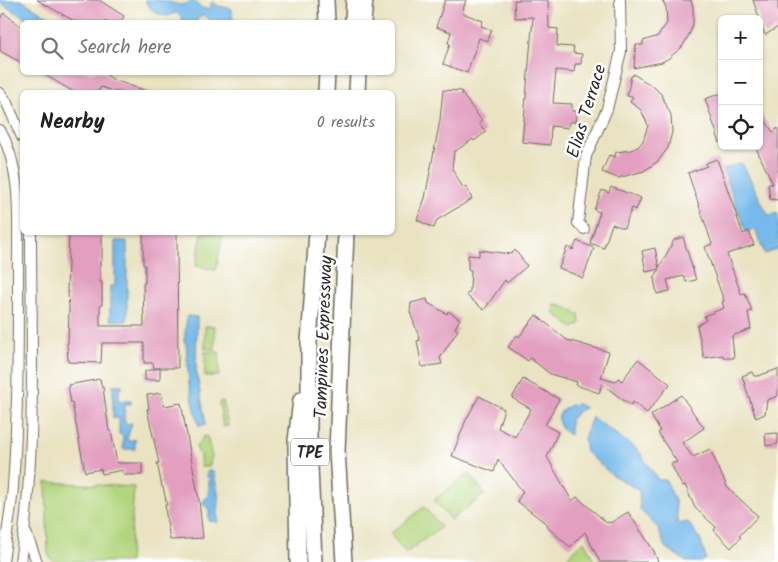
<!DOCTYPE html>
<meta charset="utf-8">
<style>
body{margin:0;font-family:Kalam,sans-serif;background:#f6f6f6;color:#202124}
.controls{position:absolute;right:15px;top:15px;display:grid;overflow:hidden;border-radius:8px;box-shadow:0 1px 4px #0004}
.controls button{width:45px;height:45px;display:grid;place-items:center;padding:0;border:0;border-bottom:1px solid #e0e0e0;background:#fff;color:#202124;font:25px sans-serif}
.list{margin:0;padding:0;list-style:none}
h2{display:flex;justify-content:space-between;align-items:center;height:65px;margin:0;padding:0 20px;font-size:21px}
h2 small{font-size:16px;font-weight:400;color:#757577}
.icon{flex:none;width:28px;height:28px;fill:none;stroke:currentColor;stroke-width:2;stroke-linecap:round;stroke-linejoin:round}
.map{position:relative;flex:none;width:778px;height:562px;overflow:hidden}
.search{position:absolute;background:#fff;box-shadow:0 1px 4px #0004;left:20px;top:20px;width:375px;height:55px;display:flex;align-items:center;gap:12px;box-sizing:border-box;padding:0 18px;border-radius:8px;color:#757577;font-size:19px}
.panel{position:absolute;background:#fff;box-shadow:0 1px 4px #0004;left:20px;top:90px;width:375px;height:145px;border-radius:8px}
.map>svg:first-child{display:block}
.green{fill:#b2d57e;stroke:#6e8054}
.water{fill:#75baeb;stroke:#50728b}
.building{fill:#e29fbf}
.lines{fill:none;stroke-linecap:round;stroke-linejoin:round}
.minor-casing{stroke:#6e6b60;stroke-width:12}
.highway-casing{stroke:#6e6b60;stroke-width:18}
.minor{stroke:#fff;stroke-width:10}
.highway{stroke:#fff;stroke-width:15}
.labels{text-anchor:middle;stroke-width:5;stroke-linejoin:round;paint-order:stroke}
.shield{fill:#fff;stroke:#6b6b6b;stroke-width:1}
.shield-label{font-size:16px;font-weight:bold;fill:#2b2b2b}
.street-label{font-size:18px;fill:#2b2b2b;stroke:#fff}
</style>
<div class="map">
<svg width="778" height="562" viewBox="0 0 778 562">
<rect width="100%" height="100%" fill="#fff"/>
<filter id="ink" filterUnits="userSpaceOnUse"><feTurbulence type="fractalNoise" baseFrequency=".02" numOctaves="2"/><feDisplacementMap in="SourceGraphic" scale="10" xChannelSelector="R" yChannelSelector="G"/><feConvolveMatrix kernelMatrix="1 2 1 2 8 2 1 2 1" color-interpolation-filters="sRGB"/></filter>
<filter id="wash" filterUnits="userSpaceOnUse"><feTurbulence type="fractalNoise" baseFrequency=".0096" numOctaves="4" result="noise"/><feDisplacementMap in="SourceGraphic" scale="20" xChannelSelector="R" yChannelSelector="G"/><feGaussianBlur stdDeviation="1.12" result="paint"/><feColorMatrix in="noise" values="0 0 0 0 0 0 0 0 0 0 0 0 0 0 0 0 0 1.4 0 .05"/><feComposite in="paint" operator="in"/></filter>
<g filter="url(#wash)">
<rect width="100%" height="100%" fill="#e9e3c2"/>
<path class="green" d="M 202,233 L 223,233 L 216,270 L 196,266 Z
M 555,305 L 562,306 L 579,314 L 580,324 L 573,328 L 554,313 Z
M 205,326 L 215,326 L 215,349 L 205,349 Z
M 205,352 L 219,352 L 219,376 L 205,376 Z
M 223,401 L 228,426 L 223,427 L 219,402 Z
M 204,436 L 207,437 L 212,456 L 209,467 L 201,467 L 200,456 L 196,447 Z
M 469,473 L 485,494 L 451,520 L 434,500 Z
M 46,482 L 134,487 L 129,562 L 54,562 L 48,555 Z
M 424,507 L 441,527 L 406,553 L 390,534 Z
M 584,541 L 595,562 L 562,562 L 563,561 Z"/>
<path class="water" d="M 0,0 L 21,0 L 58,22 L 33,22 L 0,3 Z
M 145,0 C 152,0 160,0 166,1 C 178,5 182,7 193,0 C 197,5 202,10 209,9 L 212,2 L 218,6 L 232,9 L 232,17 L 236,22 L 211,22 L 209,18 L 202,15 L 198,18 L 196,22 L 182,22 L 182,17 L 177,13 L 174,13 L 169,16 C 157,16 150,10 145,0 Z
M 742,163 L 768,215 L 778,213 L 778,249 L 765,254 L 755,229 L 746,232 L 723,169 Z
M 115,241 L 127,241 L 127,321 L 110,320 L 110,286 L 115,286 Z
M 187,316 L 197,317 L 196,370 L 206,424 L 199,426 L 189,385 L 186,343 L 184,342 Z
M 113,385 L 122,385 L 123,388 L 119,388 L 119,401 L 131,401 L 131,404 L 125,404 L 124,419 L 126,424 L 132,423 L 127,439 L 129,441 L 135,439 L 135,449 L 123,449 L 123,435 L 119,434 L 119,418 L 113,418 Z
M 577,404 L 585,408 L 577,412 L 570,420 L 570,435 C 552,426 556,406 577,404 Z
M 592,417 L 638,450 L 658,480 L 666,480 L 675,501 L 678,524 L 688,522 L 701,541 L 706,559 L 701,562 L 687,562 L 665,547 L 658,528 L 640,510 L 639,490 L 612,475 L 586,452 L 584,438 Z
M 208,471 L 213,471 L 219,497 L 218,522 L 209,521 L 209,509 L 203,504 L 204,500 L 209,494 L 209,477 L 206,476 Z"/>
<g id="blocks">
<path class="building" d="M 37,0 L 99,0 L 124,16 L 121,22 L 76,22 Z
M 445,0 L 466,0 L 462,13 L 483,21 L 481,26 L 492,30 L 487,41 L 479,38 L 467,73 L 443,64 L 450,44 L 448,43 L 451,32 L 436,27 Z
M 514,0 L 548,0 L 549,28 L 558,29 L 557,46 L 574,47 L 573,53 L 582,54 L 581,64 L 575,64 L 574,72 L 556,70 L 553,103 L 572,104 L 572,111 L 577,111 L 575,122 L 569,122 L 568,128 L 551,126 L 550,145 L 522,142 L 533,17 L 515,18 Z
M 662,0 L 691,0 L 693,7 L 693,24 L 690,33 L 682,47 L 669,58 L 662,62 L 634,68 L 636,45 L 643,45 L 643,41 L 658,36 L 667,23 L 666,7 Z
M 753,0 L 778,0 L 778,27 L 765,35 Z
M 4,13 L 22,27 L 22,63 L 0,51 L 0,19 Z
M 40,72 L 102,72 L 114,80 L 149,92 L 115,92 L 101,87 L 98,92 L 74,92 Z
M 633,74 L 654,87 L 661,94 L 671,115 L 672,132 L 668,148 L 658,161 L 644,171 L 618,178 L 602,172 L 609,155 L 615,157 L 616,152 L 631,150 L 638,147 L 643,141 L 648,125 L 641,110 L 630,102 L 633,97 L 627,96 L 631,76 L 633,76 Z
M 443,90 L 462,91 L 462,94 L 482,121 L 479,123 L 486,132 L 474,141 L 473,139 L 454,152 L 452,168 L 463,188 L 466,186 L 472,199 L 437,220 L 434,228 L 417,220 L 425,198 L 440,120 Z
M 722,93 L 722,143 L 720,143 L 705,99 Z
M 759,112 L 773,132 L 778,128 L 778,200 L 770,199 L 768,184 L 773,184 L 755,146 L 759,146 Z
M 717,159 L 743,234 L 749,231 L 754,245 L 727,254 L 741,294 L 745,293 L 752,311 L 748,312 L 751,329 L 732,336 L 734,358 L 724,358 L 723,355 L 704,358 L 697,326 L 706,320 L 704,316 L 724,308 L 722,302 L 724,301 L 705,247 L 712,244 L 688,173 L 707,166 L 706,163 Z
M 611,187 L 641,198 L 636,210 L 632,208 L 624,228 L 612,224 L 604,248 L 590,243 L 600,212 L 594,210 L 602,190 L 609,193 Z
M 69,232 L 102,232 L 102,261 L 100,261 L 100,282 L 102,282 L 102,305 L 100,305 L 100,326 L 144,326 L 143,283 L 145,283 L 145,265 L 143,265 L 143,232 L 177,232 L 178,368 L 154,368 L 153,363 L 144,363 L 144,343 L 102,343 L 101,363 L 68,362 L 67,343 L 68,343 L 69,308 L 68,292 L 67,292 Z
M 683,237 L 696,280 L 686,282 L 684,276 L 667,280 L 670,291 L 657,294 L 654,279 L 659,269 L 646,272 L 642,251 L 655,248 L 659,268 L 674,240 Z
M 577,241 L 594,248 L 583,278 L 559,268 L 567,247 L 573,250 Z
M 479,250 L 511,254 L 515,250 L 527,266 L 507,283 L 505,280 L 484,310 L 466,295 L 470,291 L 471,270 L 468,270 L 468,255 L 479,256 Z
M 427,299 L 428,303 L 447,314 L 448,311 L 460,319 L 455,328 L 458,330 L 440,358 L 442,364 L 422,367 L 417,341 L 420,340 L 410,312 L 411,303 Z
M 536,315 L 567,340 L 609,352 L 601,378 L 615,382 L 618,378 L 622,381 L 638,359 L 670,384 L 647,413 L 633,402 L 631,405 L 623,400 L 602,384 L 599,393 L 576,385 L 577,382 L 550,374 L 530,358 L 528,361 L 508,347 L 517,335 L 519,337 Z
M 160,368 L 160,380 L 145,380 L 145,371 Z
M 778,369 L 778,396 L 767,400 L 765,414 L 756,418 L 742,376 L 752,372 L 754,376 L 758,376 Z
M 100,379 L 102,388 L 103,387 L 109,431 L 111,431 L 117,463 L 142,463 L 142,475 L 123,475 L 123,470 L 102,474 L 101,469 L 85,472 L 75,419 L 72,403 L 71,403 L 68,385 Z
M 523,379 L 559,399 L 545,425 L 558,432 L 547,457 L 572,501 L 577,497 L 607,523 L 609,522 L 610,523 L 628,512 L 654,551 L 658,562 L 600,562 L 585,532 L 570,547 L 547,527 L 548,525 L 517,501 L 523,492 L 498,459 L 494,472 L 452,456 L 466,420 L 479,396 L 504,409 L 498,428 L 515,437 L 531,409 L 512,398 Z
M 161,393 L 164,406 L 181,403 L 199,500 L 203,538 L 170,540 L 166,515 L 165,505 L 167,505 L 163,487 L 162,487 L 157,463 L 159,463 L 147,409 L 149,409 L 147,395 Z
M 681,395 L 704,428 L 682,443 L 693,457 L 710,449 L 727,487 L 758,516 L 739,536 L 741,537 L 731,548 L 714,530 L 716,527 L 695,508 L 685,485 L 682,486 L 671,464 L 677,462 L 663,441 L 658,433 L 660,431 L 651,415 Z
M 778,433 L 778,444 L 766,446 L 765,434 Z"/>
</g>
</g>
<g filter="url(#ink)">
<use href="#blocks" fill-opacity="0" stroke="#6e6b60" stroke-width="1"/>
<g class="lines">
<defs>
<path id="minor" d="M 0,93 L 6,101 L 22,137
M 0,130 C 24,173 17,227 18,275 C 18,346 18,416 13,487 C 11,512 6,537 3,562
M 584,229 L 578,223 L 586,156 L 607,109 L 621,51 L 620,0
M 26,533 L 37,562
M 20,562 C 37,453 31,343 31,232"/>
<path id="highway" d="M 326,0 L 327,22
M 353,22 L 354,0
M 363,22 L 365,0
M 326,92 L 327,72
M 357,92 L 358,72
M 298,562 L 296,441 L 301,400
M 314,562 L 309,442 L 309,342 L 317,232
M 344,562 L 337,451 L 346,232"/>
</defs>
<use href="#minor" class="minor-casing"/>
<use href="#highway" class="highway-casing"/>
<use href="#minor" class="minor"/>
<use href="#highway" class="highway"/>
</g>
</g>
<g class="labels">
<rect class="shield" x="291" y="438.5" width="38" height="27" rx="4"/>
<g class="shield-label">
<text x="310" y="458">TPE</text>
</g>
<g class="street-label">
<text transform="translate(586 111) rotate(-73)" y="6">Elias Terrace</text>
<text transform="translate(323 337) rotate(-88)" y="6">Tampines Expressway</text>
</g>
</g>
</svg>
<div class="controls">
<button>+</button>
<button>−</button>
<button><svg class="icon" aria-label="locate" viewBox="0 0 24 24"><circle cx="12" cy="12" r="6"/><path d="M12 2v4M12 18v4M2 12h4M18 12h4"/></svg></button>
</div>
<div class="search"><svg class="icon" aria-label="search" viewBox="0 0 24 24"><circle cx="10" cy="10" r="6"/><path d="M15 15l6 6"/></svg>Search here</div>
<section class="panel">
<h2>Nearby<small>0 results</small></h2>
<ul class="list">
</ul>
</section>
</div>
